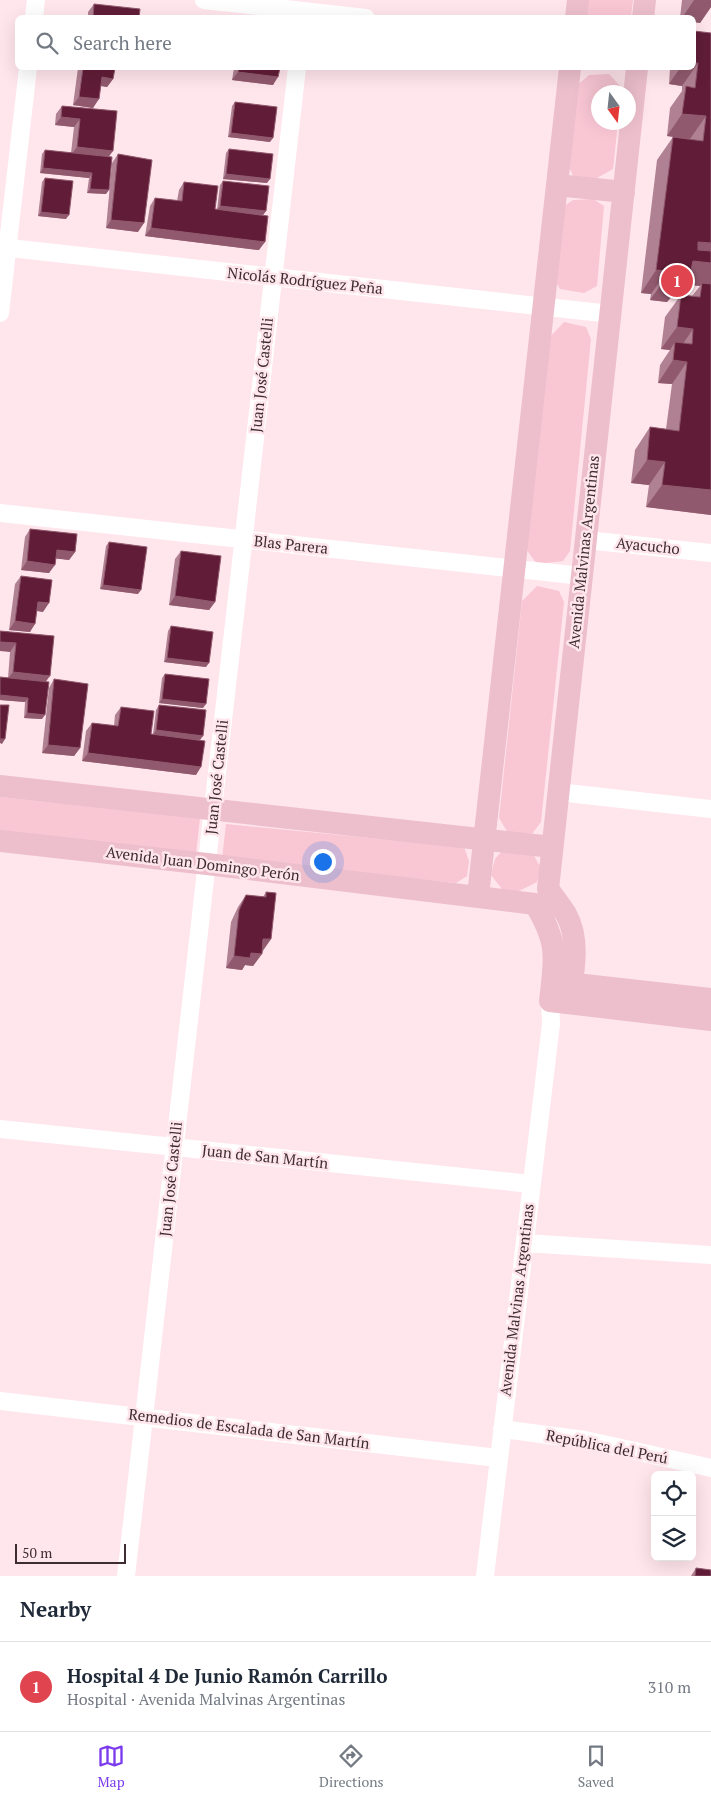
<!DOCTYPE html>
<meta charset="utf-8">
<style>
body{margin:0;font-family:"PT Serif",serif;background:#f6f6f7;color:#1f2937}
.controls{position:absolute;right:15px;bottom:15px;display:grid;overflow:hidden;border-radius:8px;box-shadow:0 5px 20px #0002}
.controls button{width:45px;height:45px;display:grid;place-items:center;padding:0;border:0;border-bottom:1px solid #e0e1e3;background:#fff;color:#1f2937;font:25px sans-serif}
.compass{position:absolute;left:591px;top:85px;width:45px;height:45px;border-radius:50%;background:#fff;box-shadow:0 5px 20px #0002;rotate:165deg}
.scale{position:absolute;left:15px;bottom:12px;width:111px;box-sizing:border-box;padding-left:5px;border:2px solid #3d2d31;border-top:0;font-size:14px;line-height:18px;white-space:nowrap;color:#3d2d31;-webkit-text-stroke:4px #ffe5ec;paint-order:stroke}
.you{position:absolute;left:322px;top:861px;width:18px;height:18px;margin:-12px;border:4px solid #fff;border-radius:50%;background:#1a73e8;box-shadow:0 0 0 8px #1a73e833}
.badge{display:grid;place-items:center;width:32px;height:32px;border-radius:50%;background:#7c3aed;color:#fff;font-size:16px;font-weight:700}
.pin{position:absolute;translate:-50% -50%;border:2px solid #fff;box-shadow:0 1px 5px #0006}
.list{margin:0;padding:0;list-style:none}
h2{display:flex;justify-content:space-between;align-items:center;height:65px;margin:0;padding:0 20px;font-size:21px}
h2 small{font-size:16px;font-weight:400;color:#747a83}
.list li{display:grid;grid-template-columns:32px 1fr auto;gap:15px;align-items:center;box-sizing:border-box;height:90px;padding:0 20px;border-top:1px solid #e0e1e3}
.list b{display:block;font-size:19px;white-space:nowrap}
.list p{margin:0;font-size:16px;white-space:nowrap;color:#747a83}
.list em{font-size:16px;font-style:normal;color:#747a83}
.icon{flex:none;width:28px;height:28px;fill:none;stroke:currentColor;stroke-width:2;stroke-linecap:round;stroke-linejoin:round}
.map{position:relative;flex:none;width:711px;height:1576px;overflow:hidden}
.search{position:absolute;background:#fff;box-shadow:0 5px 20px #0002;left:15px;right:15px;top:15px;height:55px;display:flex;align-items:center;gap:12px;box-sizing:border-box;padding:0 18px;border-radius:8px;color:#747a83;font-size:19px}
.sheet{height:155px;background:#fff}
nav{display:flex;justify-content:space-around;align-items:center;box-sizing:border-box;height:70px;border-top:1px solid #e0e1e3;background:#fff;font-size:14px;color:#747a83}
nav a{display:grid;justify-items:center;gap:2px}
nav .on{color:#7c3aed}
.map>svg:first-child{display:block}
.green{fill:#f9c6d4}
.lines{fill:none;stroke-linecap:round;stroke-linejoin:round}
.minor{stroke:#fff;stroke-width:18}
.major{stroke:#edbfcd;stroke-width:22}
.wall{fill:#b08192}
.shaded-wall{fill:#90596d}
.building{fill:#611d37;stroke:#90596d}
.labels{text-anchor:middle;stroke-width:5;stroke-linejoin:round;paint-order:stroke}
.street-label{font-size:15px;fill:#3d2d31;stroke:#ffe5ec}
</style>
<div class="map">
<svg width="711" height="1576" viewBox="0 0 711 1576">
<rect width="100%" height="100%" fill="#ffe5ec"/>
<path class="green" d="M 585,0 L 633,0 L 631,17 L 583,18 Z
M 609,74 L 622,88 L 621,92 L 598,92 L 598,122 L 618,123 L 613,169 L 597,178 L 574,178 L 567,162 L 575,87 L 589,75 Z
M 593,199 L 604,206 L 597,286 L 584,293 L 560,289 L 553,277 L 561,208 L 573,200 Z
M 564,322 L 586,327 L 591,339 L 570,551 L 563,561 L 537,564 L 526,549 L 549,338 Z
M 537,586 L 559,591 L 564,602 L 541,822 L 532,834 L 508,833 L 499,818 L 522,601 Z
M 0,797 L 200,818 L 196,854 L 0,833 Z
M 226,824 L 464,847 L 469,861 L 467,876 L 456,883 L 222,859 Z
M 503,850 L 533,854 L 541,868 L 537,882 L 517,892 L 502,889 L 491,875 L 495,859 Z"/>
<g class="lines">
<path class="minor" d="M 204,0 L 366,18
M 34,18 L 36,0
M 0,247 L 611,314
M 0,313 L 28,68
M 0,513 L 582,576
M 586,540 L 711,553
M 558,792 L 711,809
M 0,1129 L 531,1184
M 525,1243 L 711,1255
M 0,1401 L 498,1458
M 502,1429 L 585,1440 L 711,1468
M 126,1576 L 297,68
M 485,1576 L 551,1024 L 550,1001"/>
<path class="major" d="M 576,18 L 578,0
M 643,18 L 645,0
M 557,185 L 624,192
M 0,786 L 552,847
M 0,841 L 207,864 L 535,904 C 559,944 555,957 550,1001 L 711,1020
M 478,896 L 570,68
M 558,982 L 711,999
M 569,1003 C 573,974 581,941 566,914 C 561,906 554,897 548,889 L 637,68"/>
</g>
<path class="wall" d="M 682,0 L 711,0 L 711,7 L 700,23 L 694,22 L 694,18 L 680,18 Z
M 94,4 L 139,18 L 88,18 L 88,12 Z
M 711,33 L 711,515 L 646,507 L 649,485 L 631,483 L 635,450 L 650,427 L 666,429 L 672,384 L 658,383 L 660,365 L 670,350 L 661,349 L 665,317 L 681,295 L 692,296 L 700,286 L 682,284 L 667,302 L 650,300 L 651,294 L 641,293 L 657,160 L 673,137 L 690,139 L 667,136 L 670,108 L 682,91 L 682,86 L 669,84 L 670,68 L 694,68 Z
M 78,68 L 115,68 L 113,79 L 107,87 L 101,86 L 93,108 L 73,105 Z
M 234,68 L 280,68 L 273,85 L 232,80 Z
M 235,102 L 270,142 L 228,137 L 232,106 Z
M 62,106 L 117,111 L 109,157 L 106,194 L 87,193 L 89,178 L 40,173 L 42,154 L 45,150 L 71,153 L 74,127 L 55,125 L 56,114 Z
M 229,149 L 267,183 L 223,179 L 226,153 Z
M 118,154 L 138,232 L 106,228 L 112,163 Z
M 45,178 L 66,219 L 38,216 L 42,182 Z
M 223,181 L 266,211 L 263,215 L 259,250 L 145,236 L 150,206 L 155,198 L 177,201 L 179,190 L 184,182 L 215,209 L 217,210 L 220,185 Z
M 30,529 L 75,552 L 69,560 L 56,558 L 49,573 L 21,570 L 25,537 Z
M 109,542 L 138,594 L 100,589 L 106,546 Z
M 181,551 L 215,602 L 209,610 L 169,605 L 175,559 Z
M 21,576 L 43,612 L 37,611 L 30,632 L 9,630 L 15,584 Z
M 171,626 L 206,667 L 164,662 L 168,631 Z
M 0,631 L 54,636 L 45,682 L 42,719 L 24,718 L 25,702 L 0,700 L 0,677 L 8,678 L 10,652 Z
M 165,674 L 203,708 L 159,703 L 162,678 Z
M 54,679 L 80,748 L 74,756 L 42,753 L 49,688 Z
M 159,705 L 200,740 L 196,775 L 82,761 L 86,731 L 92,723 L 114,726 L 115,715 L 121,707 L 151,734 L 153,734 L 156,710 Z
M 266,892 L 271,939 L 253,966 L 245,965 L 242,970 L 226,968 L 231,922 L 238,907 L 246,895 L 263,897 Z
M 696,1568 L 711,1576 L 691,1576 Z"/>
<path class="shaded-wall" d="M 694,0 L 711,0 L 711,7 L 700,23 L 694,22 L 694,18 L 682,18 Z
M 694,63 L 698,63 L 682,86 L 669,84 L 680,68 L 694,68 Z
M 187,68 L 203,68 L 202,69 Z
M 238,72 L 278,77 L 273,85 L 232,80 Z
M 102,77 L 113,79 L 107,87 L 96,85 Z
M 79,97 L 99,99 L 93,108 L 73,105 Z
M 682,114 L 706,116 L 690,139 L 667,136 Z
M 61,117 L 80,119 L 74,127 L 55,125 Z
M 231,133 L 273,138 L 270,142 L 228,137 Z
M 77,147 L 113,151 L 107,159 L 71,155 Z
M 43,168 L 92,173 L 89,178 L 40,173 Z
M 226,174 L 270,179 L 267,183 L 223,179 Z
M 90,189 L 109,190 L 106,194 L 87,193 Z
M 220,206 L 266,211 L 263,215 L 217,210 Z
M 41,212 L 69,215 L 66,219 L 38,216 Z
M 111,220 L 144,223 L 138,232 L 106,228 Z
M 151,228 L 265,242 L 259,250 L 145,236 Z
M 698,242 L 711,243 L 711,250 L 703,262 L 711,263 L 711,287 L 702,283 L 700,286 L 682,284 L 667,302 L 650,300 L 666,278 Z
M 656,270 L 667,271 L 651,294 L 641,293 Z
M 677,327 L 693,329 L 678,351 L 675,342 L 670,350 L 661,349 Z
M 673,360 L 687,362 L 672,384 L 658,383 Z
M 647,460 L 665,462 L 649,485 L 631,483 Z
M 662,485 L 711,490 L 711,515 L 646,507 Z
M 57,550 L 75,552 L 69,560 L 51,558 Z
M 27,561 L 55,565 L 49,573 L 21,570 Z
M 103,585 L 141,590 L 138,594 L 100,589 Z
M 175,596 L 215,602 L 209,610 L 169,605 Z
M 38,602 L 49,603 L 43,612 L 33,610 Z
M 15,621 L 35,624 L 30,632 L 9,630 Z
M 0,642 L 16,643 L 10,652 L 0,651 Z
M 167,658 L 209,663 L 206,667 L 164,662 Z
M 13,672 L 50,676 L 44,684 L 7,680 Z
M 0,695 L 28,698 L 25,702 L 0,700 Z
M 162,699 L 206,704 L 203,708 L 159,703 Z
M 27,713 L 45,715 L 42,719 L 24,718 Z
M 156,730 L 203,736 L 200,740 L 153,735 Z
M 0,739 L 5,739 L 2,744 L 0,743 Z
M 48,745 L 80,748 L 74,756 L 42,753 Z
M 88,753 L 201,767 L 196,775 L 82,761 Z
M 263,939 L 271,939 L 262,951 Z
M 251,953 L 262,954 L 253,966 L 245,965 L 242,970 L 226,968 L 234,956 Z"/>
<path class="building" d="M 94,4 L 140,9 L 139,18 L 93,18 Z
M 694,31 L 711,33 L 711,243 L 698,242 L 698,250 L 711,251 L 711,263 L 693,261 L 691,270 L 685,269 L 683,280 L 666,278 L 667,271 L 656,270 L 673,137 L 703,141 L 706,116 L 682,114 L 686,86 L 695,88 L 698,63 L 694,63 Z
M 83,68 L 115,68 L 113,79 L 102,77 L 99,99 L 79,97 Z
M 239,68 L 280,68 L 278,77 L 238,72 Z
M 235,102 L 277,107 L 273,138 L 231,133 Z
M 62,106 L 117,111 L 113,151 L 77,147 L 80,119 L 61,117 Z
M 229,149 L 273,154 L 270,179 L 226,174 Z
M 45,150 L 112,157 L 109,190 L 90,189 L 92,173 L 43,168 Z
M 118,154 L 152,160 L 144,223 L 111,220 Z
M 45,178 L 73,181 L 69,215 L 41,212 Z
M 223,181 L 269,186 L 266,211 L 220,206 Z
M 184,182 L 218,186 L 215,209 L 268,216 L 265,242 L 151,228 L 155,198 L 182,201 Z
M 702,283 L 711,284 L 711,490 L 662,485 L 665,462 L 647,460 L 650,427 L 679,431 L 687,362 L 673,360 L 675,342 L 692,344 L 693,329 L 677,327 L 681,295 L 700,297 Z
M 30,529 L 77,534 L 75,552 L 57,550 L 55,565 L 27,561 Z
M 109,542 L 147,547 L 141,590 L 103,585 Z
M 181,551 L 221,556 L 215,602 L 175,596 Z
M 21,576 L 52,580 L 49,603 L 38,602 L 35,624 L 15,621 Z
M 171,626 L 213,632 L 209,663 L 167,658 Z
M 0,631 L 54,636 L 50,676 L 13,672 L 16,643 L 0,642 Z
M 165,674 L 209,679 L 206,704 L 162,699 Z
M 0,677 L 49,682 L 45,715 L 27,713 L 28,698 L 0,695 Z
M 54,679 L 88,684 L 80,748 L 48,745 Z
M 0,705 L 9,705 L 5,739 L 0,739 Z
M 159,705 L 206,710 L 203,736 L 156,730 Z
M 121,707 L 154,711 L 151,734 L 205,741 L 201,767 L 88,753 L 92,723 L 118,726 Z
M 266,892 L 276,893 L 271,939 L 263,939 L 262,954 L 251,953 L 250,958 L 234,956 L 239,910 L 246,895 L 266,897 Z
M 696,1568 L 711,1570 L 711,1576 L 695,1576 Z"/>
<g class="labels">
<g class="street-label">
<text transform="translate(305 281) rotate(6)" y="5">Nicolás Rodríguez Peña</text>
<text transform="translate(262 375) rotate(-84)" y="5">Juan José Castelli</text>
<text transform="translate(291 545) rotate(6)" y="5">Blas Parera</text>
<text transform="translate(648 546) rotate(6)" y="5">Ayacucho</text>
<text transform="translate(584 552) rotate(-84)" y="5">Avenida Malvinas Argentinas</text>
<text transform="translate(217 777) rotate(-84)" y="5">Juan José Castelli</text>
<text transform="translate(203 864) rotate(7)" y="5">Avenida Juan Domingo Perón</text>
<text transform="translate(265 1157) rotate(6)" y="5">Juan de San Martín</text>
<text transform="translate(171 1179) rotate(-84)" y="5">Juan José Castelli</text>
<text transform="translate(517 1300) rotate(-83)" y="5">Avenida Malvinas Argentinas</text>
<text transform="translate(249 1429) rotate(7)" y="5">Remedios de Escalada de San Martín</text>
<text transform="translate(607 1447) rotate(11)" y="5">República del Perú</text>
</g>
</g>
</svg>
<div class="controls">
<button><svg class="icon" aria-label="locate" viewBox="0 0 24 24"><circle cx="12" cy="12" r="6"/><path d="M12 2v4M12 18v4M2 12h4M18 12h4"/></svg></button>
<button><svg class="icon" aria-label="layers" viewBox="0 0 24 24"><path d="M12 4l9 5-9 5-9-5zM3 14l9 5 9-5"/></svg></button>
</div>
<svg class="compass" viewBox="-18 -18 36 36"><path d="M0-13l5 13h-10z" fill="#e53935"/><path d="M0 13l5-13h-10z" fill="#747a83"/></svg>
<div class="scale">50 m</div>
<div class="you"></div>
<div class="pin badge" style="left:677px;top:281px;background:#e0444e">1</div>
<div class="search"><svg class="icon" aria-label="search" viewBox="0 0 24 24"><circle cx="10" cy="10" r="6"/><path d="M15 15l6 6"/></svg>Search here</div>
</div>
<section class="sheet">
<h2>Nearby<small></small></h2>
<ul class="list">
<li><span class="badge" style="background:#e0444e">1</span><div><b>Hospital 4 De Junio Ramón Carrillo</b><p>Hospital · Avenida Malvinas Argentinas</p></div><em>310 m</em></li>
</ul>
</section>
<nav>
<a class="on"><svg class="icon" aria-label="map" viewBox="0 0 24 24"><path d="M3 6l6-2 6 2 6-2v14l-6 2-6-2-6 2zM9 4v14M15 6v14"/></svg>Map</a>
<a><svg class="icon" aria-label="directions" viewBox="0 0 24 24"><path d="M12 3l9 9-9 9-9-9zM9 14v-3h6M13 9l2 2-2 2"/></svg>Directions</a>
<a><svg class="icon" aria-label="saved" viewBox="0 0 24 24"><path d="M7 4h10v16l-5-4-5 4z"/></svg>Saved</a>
</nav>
